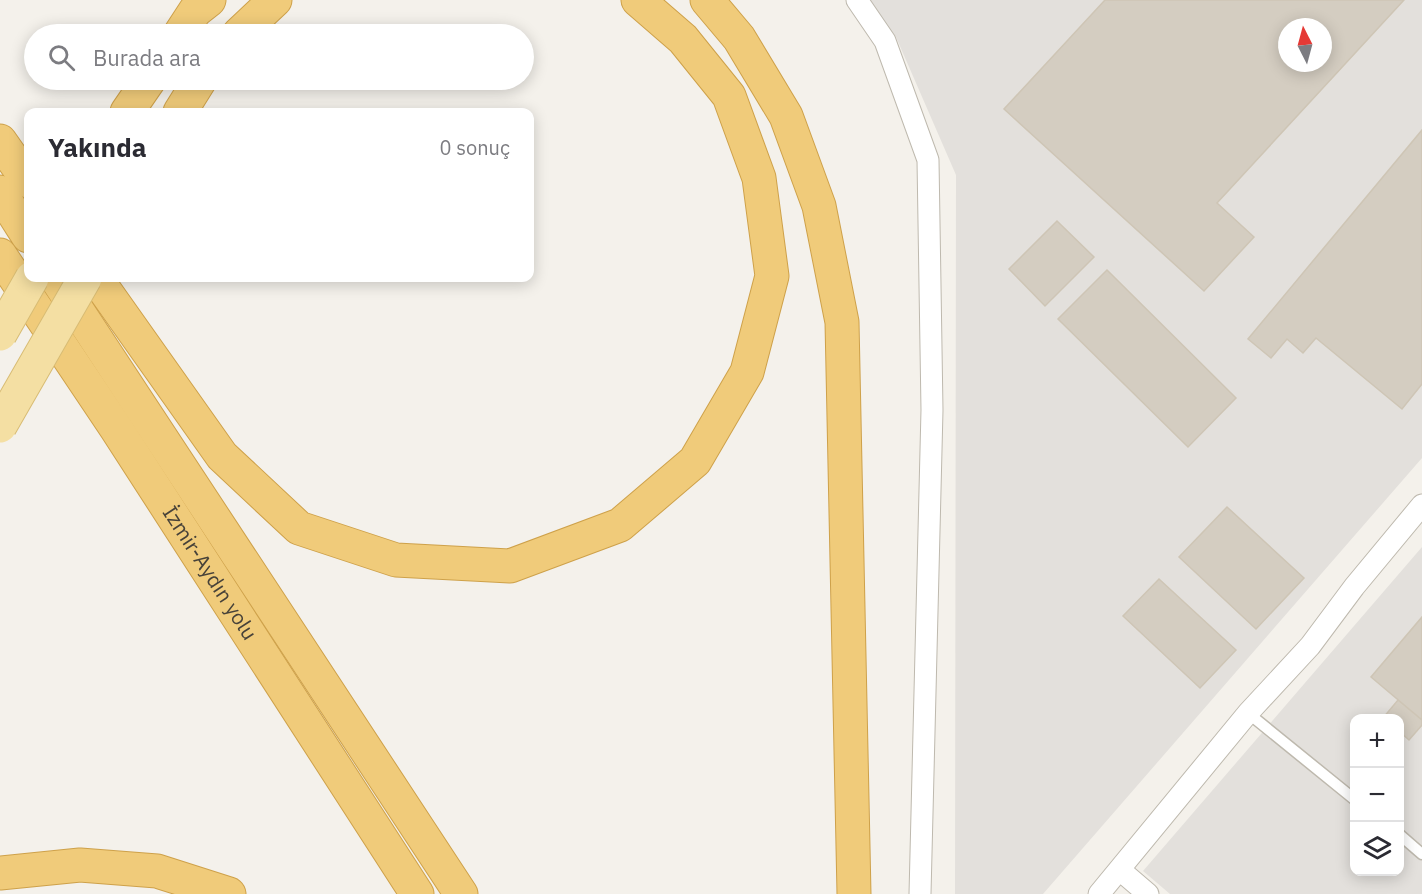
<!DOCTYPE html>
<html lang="tr">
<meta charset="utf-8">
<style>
body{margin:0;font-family:"IBM Plex Sans",sans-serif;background:#f2f2f3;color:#2b2b33}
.controls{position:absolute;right:18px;bottom:18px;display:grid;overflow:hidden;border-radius:12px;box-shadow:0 3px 15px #0003}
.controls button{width:54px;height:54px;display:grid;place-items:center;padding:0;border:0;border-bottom:2px solid #e1e1e2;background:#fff;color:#2b2b33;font:30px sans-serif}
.compass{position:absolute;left:1278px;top:18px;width:54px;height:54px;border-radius:50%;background:#fff;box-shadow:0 3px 15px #0003;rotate:354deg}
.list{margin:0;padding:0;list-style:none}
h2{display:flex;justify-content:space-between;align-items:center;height:78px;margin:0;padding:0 24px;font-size:26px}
h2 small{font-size:20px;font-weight:400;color:#7c7c81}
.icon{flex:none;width:33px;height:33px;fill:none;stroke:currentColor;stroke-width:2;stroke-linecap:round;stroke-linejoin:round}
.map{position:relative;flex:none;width:1422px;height:894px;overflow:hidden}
.search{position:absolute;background:#fff;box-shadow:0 3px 15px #0003;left:24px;top:24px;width:510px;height:66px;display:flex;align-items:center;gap:15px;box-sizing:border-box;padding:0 21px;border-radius:33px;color:#7c7c81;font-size:22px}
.panel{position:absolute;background:#fff;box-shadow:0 3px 15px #0003;left:24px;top:108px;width:510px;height:174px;border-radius:12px}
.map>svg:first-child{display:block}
.industrial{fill:#e3e0dc;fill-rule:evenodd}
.building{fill:#d4cdc1;stroke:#cec5b5;stroke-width:1.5;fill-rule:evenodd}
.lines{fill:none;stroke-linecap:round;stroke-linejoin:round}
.lane-casing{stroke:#beb9ae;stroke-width:13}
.street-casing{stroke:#beb9ae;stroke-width:23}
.highway-casing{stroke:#cea14a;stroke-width:35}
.lane{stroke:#fff;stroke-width:10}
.street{stroke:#fff;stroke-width:21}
.highway{stroke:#f0cb7a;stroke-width:33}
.primary-bridge-casing{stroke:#d8bc74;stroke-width:35;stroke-linecap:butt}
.primary-bridge{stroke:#f4dfa3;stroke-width:33}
.labels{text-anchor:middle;stroke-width:4.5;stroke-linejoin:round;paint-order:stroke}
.street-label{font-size:21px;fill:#474239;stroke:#fff}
</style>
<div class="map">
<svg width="1422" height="894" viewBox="0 0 1422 894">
<rect width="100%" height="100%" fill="#f4f1eb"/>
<path class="industrial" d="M 866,0 L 1422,0 L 1422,458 L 1043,894 L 955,894 L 956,175 L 896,37 ZM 1287,27 L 1323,27 L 1323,63 L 1287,63 Z
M 1422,547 L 1422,894 L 1170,894 L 1143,871 ZM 1354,718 L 1400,718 L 1400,872 L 1354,872 Z"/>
<path class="building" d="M 1105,0 L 1404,0 L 1217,203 L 1254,237 L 1204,291 L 1004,109 ZM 1287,27 L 1323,27 L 1323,63 L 1287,63 Z
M 1422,130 L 1422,384 L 1402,409 L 1316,338 L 1303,353 L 1287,339 L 1271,358 L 1248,339 Z
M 1057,221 L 1094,257 L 1045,306 L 1009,269 Z
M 1107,270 L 1236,398 L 1188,447 L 1058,319 Z
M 1227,507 L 1304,578 L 1256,629 L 1179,557 Z
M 1159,579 L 1236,650 L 1200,688 L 1123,616 Z
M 1422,617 L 1422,720 L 1371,677 Z
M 1398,700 L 1422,720 L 1422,725 L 1409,740 L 1400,732 L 1400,718 L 1383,718 Z"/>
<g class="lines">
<defs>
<path id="lane" d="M 1248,713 L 1354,799
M 1400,835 L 1422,854"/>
<path id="street" d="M 857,0 L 885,41 L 928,160 L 932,410 L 920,894
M 1120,870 L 1148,894
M 1099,894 L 1248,713 L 1310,646 L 1354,587 L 1422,505"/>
<g id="highway">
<path d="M 707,0 L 739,38 L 786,116 L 819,206 L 842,322 L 854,894"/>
<path d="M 180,34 L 195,11 L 209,0"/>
<path d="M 239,34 L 275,0"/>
<path d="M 127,112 L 149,80"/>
<path d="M 180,112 L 200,80"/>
<path d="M 0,141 L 28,181"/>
<path d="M 0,192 L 28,236"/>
<path id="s1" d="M 0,255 L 116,428 L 417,894"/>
<path d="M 56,278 L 461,894"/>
<path d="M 96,278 L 222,456 L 299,528 L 396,560 L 510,566 L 620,525 L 695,461 L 747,372 L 772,276 L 759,178 L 729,96 L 683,39 L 638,0"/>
<path d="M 0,873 L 80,865 L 157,871 L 229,894"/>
</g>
</defs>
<use href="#lane" class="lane-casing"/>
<use href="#street" class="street-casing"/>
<use href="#highway" class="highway-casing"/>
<use href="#lane" class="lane"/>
<use href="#street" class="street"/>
<use href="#highway" class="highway"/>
<defs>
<path id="primary-bridge" d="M 0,334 L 32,278
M 0,426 L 85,278"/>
</defs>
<use href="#primary-bridge" class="primary-bridge-casing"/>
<use href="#primary-bridge" class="primary-bridge"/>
</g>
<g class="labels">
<g class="street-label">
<text dy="7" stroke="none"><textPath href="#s1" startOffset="381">İzmir-Aydın yolu</textPath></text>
</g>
</g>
</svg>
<div class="controls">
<button>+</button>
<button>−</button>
<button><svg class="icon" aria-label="layers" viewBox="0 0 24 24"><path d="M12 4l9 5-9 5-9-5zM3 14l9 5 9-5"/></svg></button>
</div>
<svg class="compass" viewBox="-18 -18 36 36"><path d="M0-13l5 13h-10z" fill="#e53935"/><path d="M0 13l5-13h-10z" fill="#7c7c81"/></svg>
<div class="search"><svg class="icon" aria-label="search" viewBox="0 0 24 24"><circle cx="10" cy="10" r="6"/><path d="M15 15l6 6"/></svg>Burada ara</div>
<section class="panel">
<h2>Yakında<small>0 sonuç</small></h2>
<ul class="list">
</ul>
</section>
</div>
